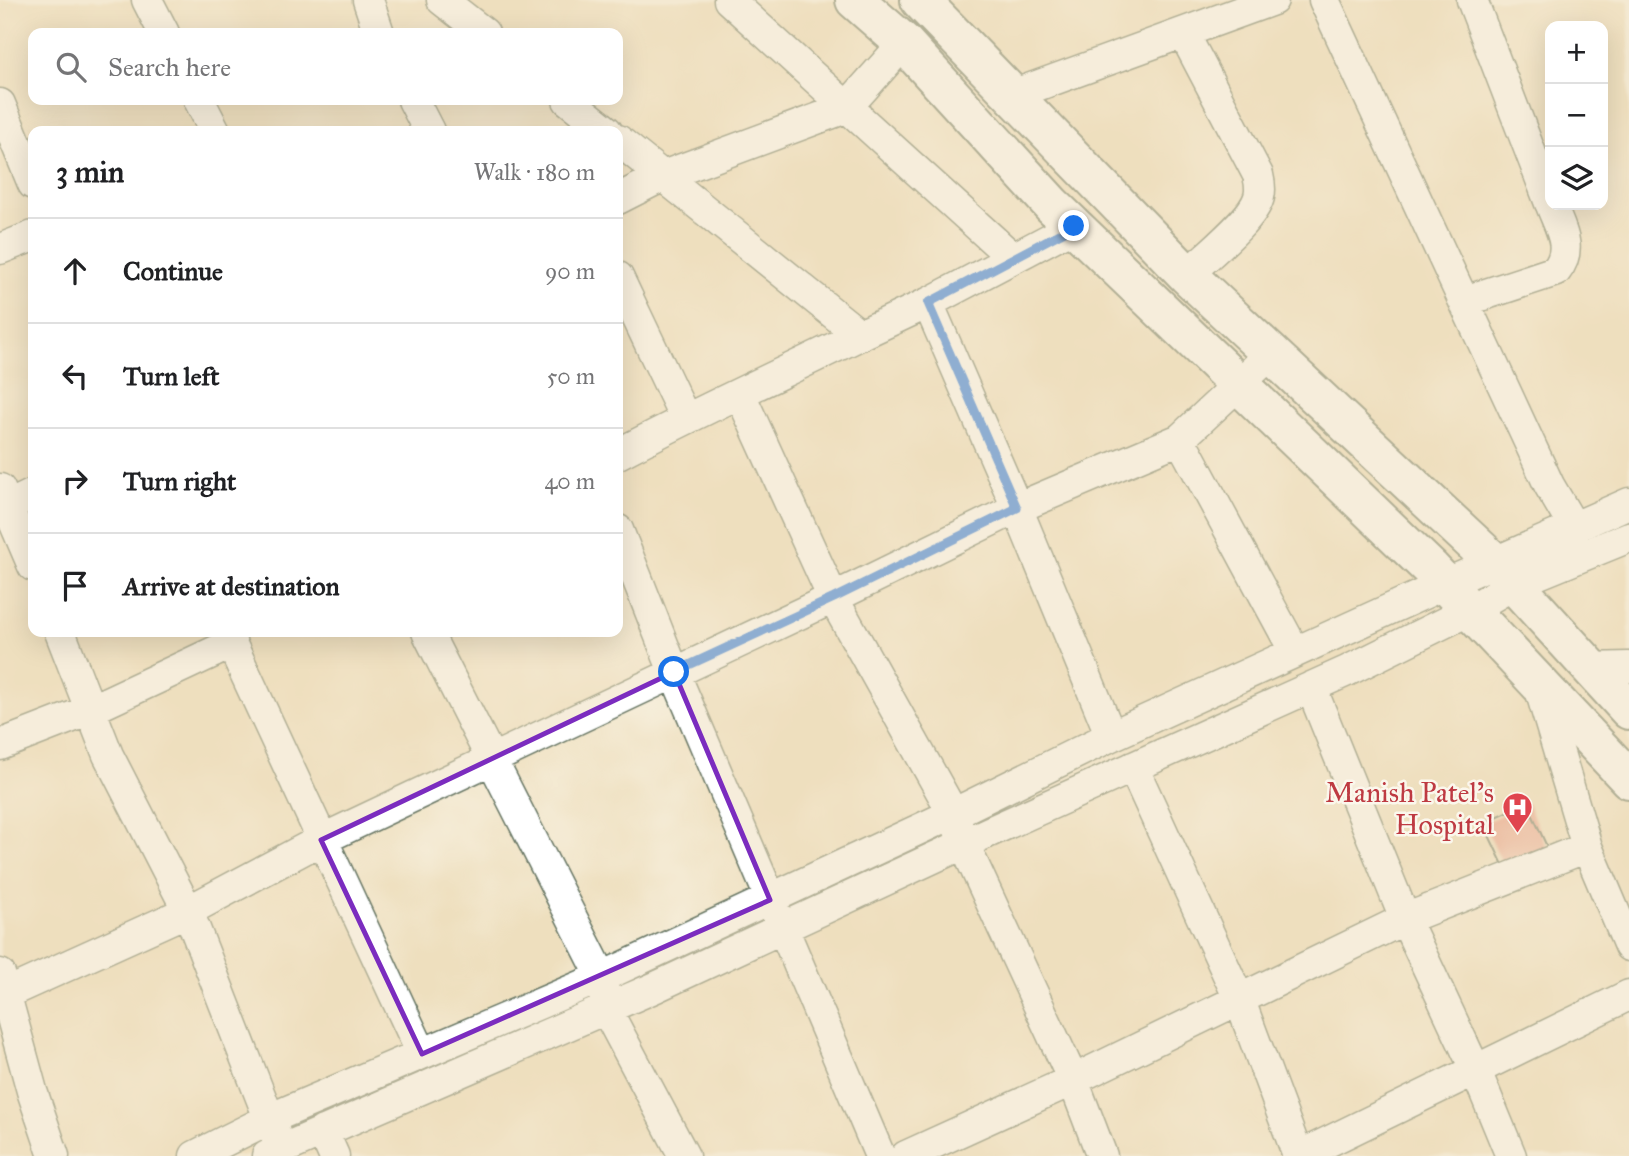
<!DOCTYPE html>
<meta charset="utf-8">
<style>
body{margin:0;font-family:"IM FELL Great Primer",serif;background:#f6f6f6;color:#202124}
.controls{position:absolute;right:21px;top:21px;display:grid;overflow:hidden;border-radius:14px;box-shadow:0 7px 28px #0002}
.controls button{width:63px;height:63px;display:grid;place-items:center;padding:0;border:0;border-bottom:2px solid #e0e0e0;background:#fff;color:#202124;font:35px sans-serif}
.stop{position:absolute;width:21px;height:21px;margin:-16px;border:5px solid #1a73e8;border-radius:50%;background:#fff}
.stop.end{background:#1a73e8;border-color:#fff;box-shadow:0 2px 7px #0008}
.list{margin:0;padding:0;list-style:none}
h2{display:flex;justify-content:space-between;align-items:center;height:91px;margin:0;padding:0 28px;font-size:30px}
h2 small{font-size:23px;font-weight:400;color:#757577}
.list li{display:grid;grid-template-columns:46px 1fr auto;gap:21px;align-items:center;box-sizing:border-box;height:105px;padding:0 28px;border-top:2px solid #e0e0e0}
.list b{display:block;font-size:26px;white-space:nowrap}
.list em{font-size:23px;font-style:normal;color:#757577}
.icon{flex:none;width:38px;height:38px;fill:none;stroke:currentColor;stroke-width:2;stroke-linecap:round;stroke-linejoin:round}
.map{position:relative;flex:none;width:1629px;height:1156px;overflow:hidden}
.search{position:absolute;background:#fff;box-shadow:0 7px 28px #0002;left:28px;top:28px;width:595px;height:77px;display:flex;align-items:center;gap:18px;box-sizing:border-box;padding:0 24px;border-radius:14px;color:#757577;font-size:26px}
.panel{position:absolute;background:#fff;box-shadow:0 7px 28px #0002;left:28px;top:126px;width:595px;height:511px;border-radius:14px}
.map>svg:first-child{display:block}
.building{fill:#e99581}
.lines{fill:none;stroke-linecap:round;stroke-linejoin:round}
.minor-casing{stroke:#677664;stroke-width:33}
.major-casing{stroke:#677664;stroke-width:42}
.minor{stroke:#fff;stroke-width:30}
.major{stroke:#fff;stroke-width:38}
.route{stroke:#1a73e8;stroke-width:9}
.marked{fill:none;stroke:#7b2cbf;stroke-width:5;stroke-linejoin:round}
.labels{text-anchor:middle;stroke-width:5;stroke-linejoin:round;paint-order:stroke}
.health-label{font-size:28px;fill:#be3a42;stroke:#fbf7ec;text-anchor:end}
</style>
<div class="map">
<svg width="1629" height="1156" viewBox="0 0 1629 1156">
<rect width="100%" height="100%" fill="#fbf7ec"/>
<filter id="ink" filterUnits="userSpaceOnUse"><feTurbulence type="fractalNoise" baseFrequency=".0143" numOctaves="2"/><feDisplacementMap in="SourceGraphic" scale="14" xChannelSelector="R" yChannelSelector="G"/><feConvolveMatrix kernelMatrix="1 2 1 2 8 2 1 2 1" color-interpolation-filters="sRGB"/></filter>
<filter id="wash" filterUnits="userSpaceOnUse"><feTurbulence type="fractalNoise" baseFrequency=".00686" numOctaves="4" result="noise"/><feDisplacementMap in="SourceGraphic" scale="28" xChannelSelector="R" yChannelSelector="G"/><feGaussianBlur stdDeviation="1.57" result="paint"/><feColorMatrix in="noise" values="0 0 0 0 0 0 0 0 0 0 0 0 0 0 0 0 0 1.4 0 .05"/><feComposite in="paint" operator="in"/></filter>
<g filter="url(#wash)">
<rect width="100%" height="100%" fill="#eedfbe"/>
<g id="blocks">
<path class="building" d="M 1527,803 L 1549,851 L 1506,871 L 1483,823 Z"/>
</g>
</g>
<g filter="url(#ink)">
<use href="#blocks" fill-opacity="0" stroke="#677664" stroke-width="2"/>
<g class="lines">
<defs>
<path id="minor" d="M 147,0 L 164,33
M 368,0 L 379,33
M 442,0 L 484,33
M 729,0 L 1013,258
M 1324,0 L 1549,485 L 1573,526
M 1472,0 L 1550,203
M 1184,34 L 1258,175 C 1260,183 1261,190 1259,197 C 1253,220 1205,257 1187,275
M 1012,95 L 1273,0
M 199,100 L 215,131
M 413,100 L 429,131
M 568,100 L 607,131
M 0,104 L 33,184
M 618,140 L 860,335 L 928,303 L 1074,226
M 618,199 L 663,176 L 846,108 L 904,43
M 0,249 L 33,236
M 618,277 L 685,418
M 1465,301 L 1556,271 C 1574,248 1560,229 1551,205
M 928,303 L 1017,508 L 1111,736
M 740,394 L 833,598 L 953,813 L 964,844 L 1073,1080 L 1102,1156
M 1180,439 L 1295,652
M 618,454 C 697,412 779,375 860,335
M 0,489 L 33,566
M 0,510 L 33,494
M 618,530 L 674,672 L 880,1156
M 60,632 L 108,755 L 188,911 L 276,1136
M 226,632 L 422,1054
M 427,632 L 602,977 L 606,1009 L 684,1156
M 1589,668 L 1629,667
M 1539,686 L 1587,847 L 1629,946
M 1311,687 L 1405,919 L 1476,1071 L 1511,1156
M 0,745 L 90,710 L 231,644
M 1133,767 L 1240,1001 L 1298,1156
M 0,974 L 32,1091 L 54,1156
M 7,993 L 188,911 L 321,840 L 833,598 L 1017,508 L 1180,439 L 1272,353
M 323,1131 L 334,1156
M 195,1156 L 269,1119 L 602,977 L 969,806 L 1111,736 L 1445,584 L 1629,503
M 267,1156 L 656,987 L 989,832 L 1347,671 L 1470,610 L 1514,584 L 1629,537
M 906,1156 L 1073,1080 L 1405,919 L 1587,847
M 1299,1156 L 1629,995"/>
<path id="major" d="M 855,0 L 904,43 L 1052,205 L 1431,569 L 1629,779
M 920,0 L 1187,275 L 1494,562 L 1629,710"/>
</defs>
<use href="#minor" class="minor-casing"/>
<use href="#major" class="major-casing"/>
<use href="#minor" class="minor"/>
<use href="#major" class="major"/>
</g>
</g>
<g class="lines" filter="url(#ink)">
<path class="route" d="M 674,672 L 834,598 L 1017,508 L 928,303 L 1074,226"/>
</g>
<path d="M0 0H1629V1156H0ZM 674,672 L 770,900 L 422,1054 L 321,840 Z" fill="#eedfbe" fill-opacity=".55" fill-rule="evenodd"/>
<path class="marked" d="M 674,672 L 770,900 L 422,1054 L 321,840 Z"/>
<defs>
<symbol id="hospital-pin" viewBox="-11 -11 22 30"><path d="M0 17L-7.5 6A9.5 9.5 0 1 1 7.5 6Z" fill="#e0444e" stroke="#fbf7ec"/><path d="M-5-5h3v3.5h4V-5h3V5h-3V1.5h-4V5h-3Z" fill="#fff"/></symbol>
</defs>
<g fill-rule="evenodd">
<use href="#hospital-pin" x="1500" y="790" width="35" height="47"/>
</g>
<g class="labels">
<g class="health-label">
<text x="1494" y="802">Manish Patel's<tspan x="1494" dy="32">Hospital</tspan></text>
</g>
</g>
</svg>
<div class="controls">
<button>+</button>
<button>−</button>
<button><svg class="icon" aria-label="layers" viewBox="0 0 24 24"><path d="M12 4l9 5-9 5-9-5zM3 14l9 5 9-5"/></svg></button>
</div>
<div class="stop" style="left:674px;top:672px"></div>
<div class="stop end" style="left:1074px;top:226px"></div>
<div class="search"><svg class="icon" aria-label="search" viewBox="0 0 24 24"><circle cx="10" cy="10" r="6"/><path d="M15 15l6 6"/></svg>Search here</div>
<section class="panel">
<h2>3 min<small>Walk · 180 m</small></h2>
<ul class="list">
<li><svg class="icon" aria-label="ahead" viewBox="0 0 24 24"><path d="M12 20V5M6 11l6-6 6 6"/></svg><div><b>Continue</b></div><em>90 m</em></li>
<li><svg class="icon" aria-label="left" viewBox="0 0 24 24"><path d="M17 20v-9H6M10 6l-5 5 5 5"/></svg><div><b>Turn left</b></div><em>50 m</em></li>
<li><svg class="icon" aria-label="right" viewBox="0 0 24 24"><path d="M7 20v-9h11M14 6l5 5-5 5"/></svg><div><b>Turn right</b></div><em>40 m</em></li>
<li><svg class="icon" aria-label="arrive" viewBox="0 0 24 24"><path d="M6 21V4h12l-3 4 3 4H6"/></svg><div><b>Arrive at destination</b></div></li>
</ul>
</section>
</div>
